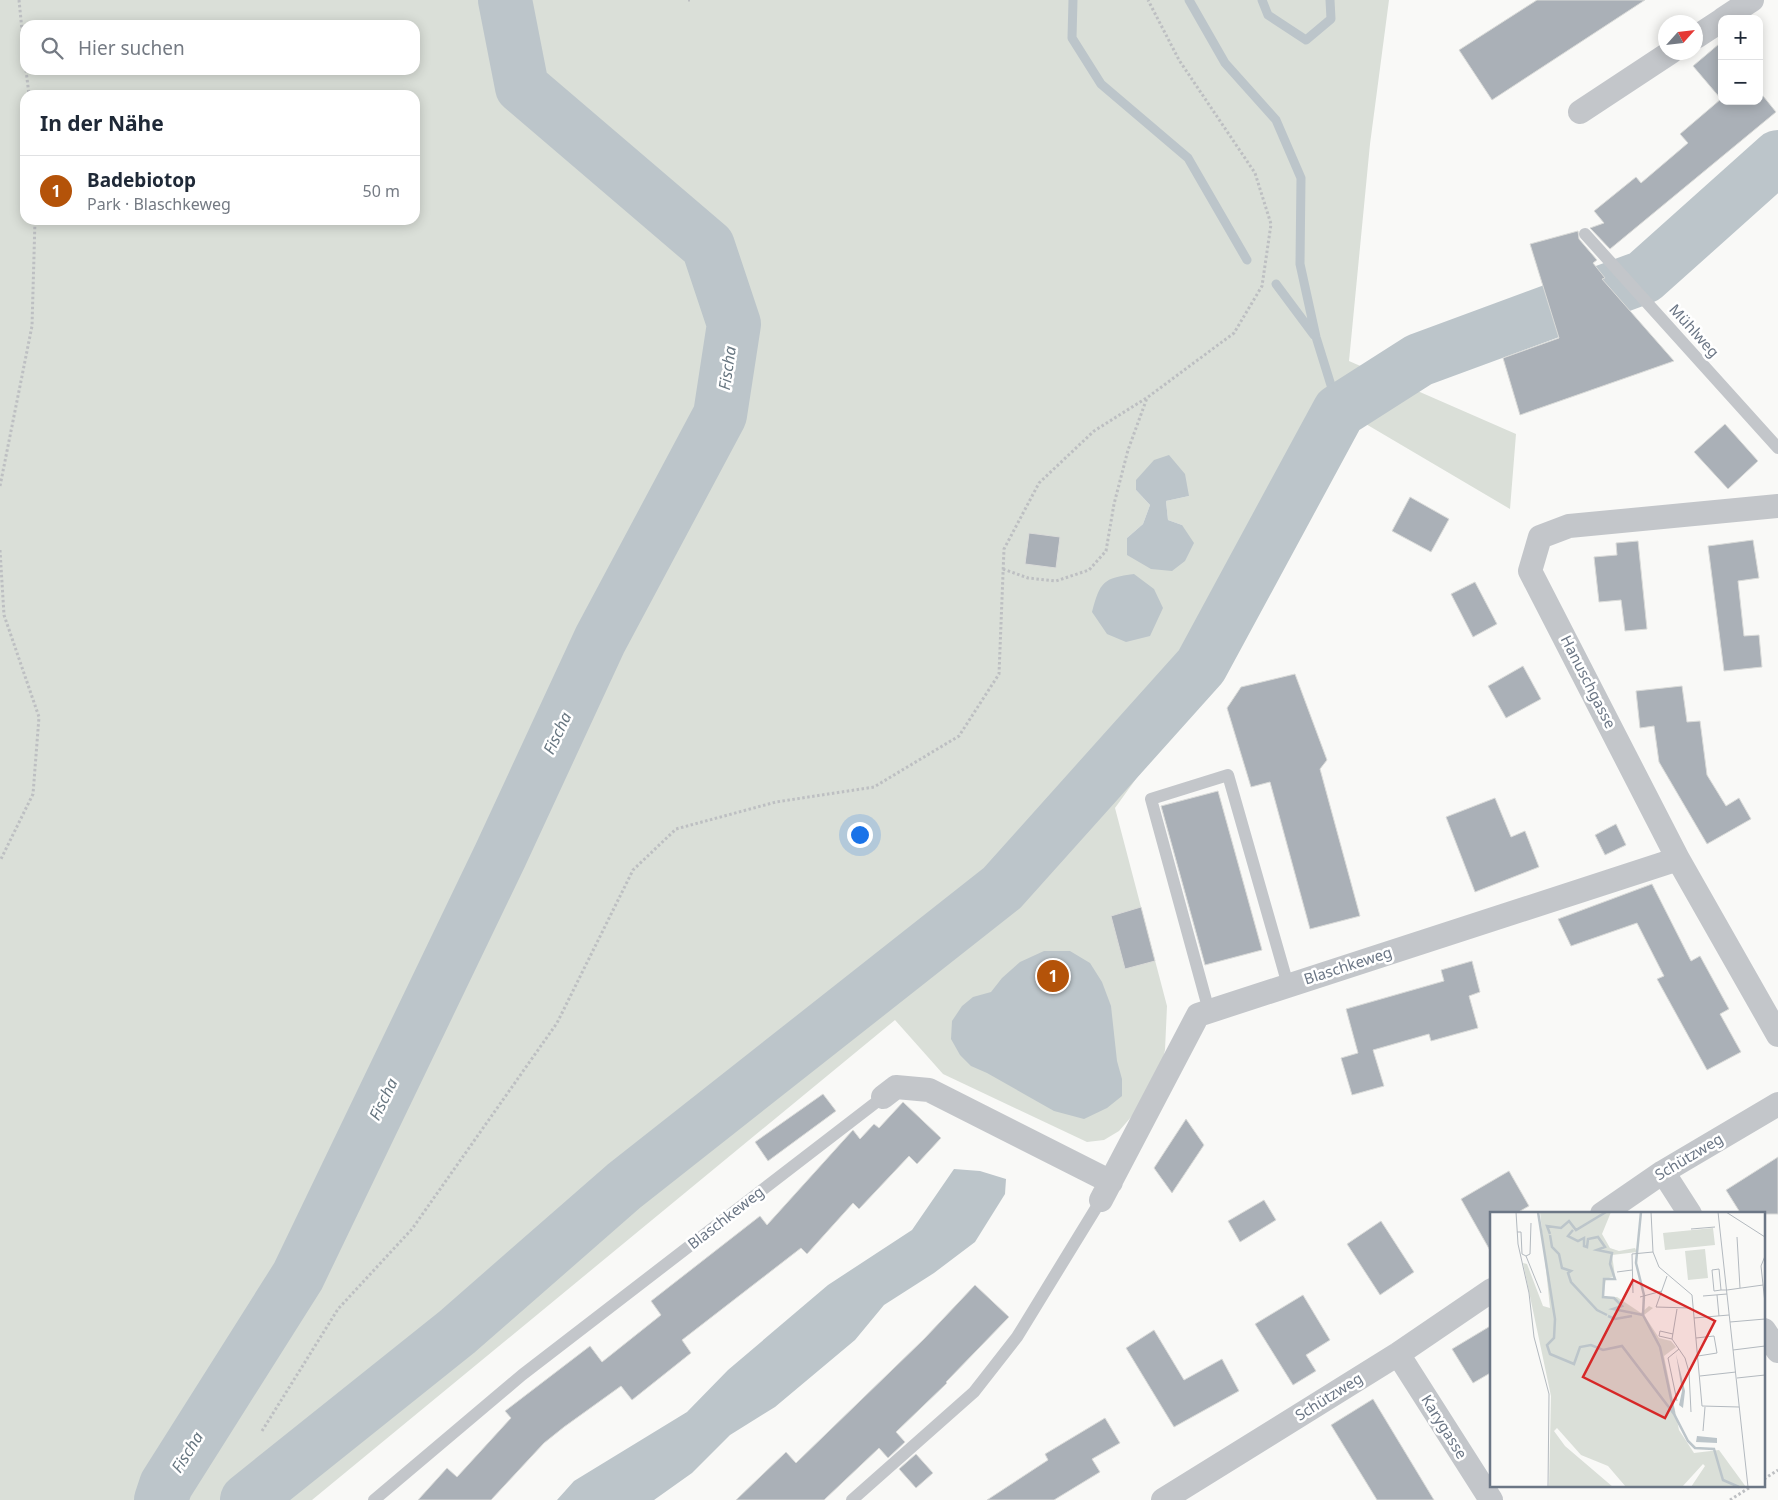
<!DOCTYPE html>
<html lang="de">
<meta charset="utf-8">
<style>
body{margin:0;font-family:"Noto Sans",sans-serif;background:#f6f6f7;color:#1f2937}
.controls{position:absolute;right:15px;top:15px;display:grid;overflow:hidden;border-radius:10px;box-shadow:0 2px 12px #0003}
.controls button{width:45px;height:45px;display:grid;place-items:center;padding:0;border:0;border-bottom:1px solid #e0e1e3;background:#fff;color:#1f2937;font:25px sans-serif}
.compass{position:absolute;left:1658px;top:15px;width:45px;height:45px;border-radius:50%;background:#fff;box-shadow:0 2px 12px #0003;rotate:63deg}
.you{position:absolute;left:859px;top:834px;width:18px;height:18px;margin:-12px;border:4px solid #fff;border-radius:50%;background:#1a73e8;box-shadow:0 0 0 8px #1a73e833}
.badge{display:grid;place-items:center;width:32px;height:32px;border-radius:50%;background:#b45309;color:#fff;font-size:16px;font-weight:700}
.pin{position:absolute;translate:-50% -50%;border:2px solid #fff;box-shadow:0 1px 5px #0006}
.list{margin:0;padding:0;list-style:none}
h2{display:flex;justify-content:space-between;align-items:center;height:65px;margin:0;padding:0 20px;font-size:21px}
h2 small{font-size:16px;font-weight:400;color:#747a83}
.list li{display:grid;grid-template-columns:32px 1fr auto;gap:15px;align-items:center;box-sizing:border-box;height:70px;padding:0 20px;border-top:1px solid #e0e1e3}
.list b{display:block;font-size:19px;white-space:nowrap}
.list p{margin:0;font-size:16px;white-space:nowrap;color:#747a83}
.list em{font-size:16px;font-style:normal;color:#747a83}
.icon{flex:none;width:28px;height:28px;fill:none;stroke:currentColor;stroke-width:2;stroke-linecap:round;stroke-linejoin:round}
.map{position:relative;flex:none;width:1778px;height:1500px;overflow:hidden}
.search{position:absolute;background:#fff;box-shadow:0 2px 12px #0003;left:20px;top:20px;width:400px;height:55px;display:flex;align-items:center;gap:12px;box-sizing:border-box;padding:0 18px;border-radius:15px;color:#747a83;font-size:19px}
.panel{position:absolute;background:#fff;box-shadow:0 2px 12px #0003;left:20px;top:90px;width:400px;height:135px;border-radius:15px}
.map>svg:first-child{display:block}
.green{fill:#dadfd8;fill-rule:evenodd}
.water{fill:#bcc5ca}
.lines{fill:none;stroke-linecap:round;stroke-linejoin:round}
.stream{stroke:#bcc5ca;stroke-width:9}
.river{stroke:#bcc5ca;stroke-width:54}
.building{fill:#aab0b7;stroke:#dadbd9}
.path{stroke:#bdbfc2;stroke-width:3;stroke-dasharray:2.5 2.5;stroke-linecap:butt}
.service{stroke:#c3c6ca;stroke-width:12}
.minor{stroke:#c3c6ca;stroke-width:24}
.labels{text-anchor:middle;stroke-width:5;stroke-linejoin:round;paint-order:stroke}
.street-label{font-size:15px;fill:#6b7685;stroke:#fff}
.water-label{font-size:16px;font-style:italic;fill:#677680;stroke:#fff}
.inset-river{fill:none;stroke:#bcc5ca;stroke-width:2.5}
.inset-road{fill:none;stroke:#b3b9bf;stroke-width:1}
.view{fill:#d62828;fill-opacity:0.15;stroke:#d62828;stroke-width:2.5}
.inset-edge{fill:none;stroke:#6b7685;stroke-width:2.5}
</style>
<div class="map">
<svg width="1778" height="1500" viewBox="0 0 1778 1500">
<rect width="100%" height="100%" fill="#f9f9f7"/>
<path class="green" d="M 0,0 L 1389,0 L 1370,144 L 1349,361 L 1516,434 L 1510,509 L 1354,417 L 1200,690 L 1115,808 L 1167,1006 L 1165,1050 L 1158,1079 L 1132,1116 L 1119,1131 L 1104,1140 L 1087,1142 L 943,1074 L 895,1020 L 312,1500 L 0,1500 ZM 25,25 L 415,25 L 415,70 L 25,70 ZM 25,95 L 415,95 L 415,220 L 25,220 ZM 1136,490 L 1189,496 L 1166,501 L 1168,520 L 1182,525 L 1127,538 L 1143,524 L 1150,505 Z"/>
<path class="water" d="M 1169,455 L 1185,474 L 1189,496 L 1166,501 L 1168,520 L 1182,525 L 1194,543 L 1185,561 L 1172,571 L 1151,569 L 1127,555 L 1127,538 L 1143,524 L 1150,505 L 1136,490 L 1136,480 L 1154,460 Z
M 1134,574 L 1154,589 L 1163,608 L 1150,636 L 1126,642 L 1107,634 L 1092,612 C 1100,582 1103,578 1134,574 Z
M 1044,951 L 1070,951 L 1090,963 L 1102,982 L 1111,1006 L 1117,1061 L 1122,1079 L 1122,1096 L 1107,1108 L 1084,1119 L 1054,1111 L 987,1073 L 971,1066 L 960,1055 L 951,1039 L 952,1021 L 962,1006 L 973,997 L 991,992 L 1002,978 L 1020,962 Z
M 954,1169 L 980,1171 L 1006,1179 L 1005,1194 L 975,1242 L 934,1273 L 884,1305 L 855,1340 L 775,1407 L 730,1435 L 692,1473 L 654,1500 L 557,1500 L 574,1481 L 687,1412 L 728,1370 L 828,1285 L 912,1230 Z"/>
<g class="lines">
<path class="stream" d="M 1073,0 L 1072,38 L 1101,84 L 1188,158 L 1247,260
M 1189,0 L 1225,63 L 1276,120 L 1301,178 L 1300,264 L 1316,337 L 1339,411
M 1262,0 L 1268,15 L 1306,40 L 1331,19 L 1330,0
M 1276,284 L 1314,335"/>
<path class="river" d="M 161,1500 L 166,1485 L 298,1276 L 500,856 L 600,640 L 720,415 L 734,324 L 708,246 L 522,87 L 505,0
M 247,1500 L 457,1332 L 624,1186 L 1002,888 L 1201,666 L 1339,411 L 1419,360 L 1644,277 L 1778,157"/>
</g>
<path class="building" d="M 1537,0 L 1645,0 L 1492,100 L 1459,50 Z
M 1719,44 L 1722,47 L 1722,101 L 1759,101 L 1759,91 L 1776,112 L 1610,249 L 1590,228 L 1604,223 L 1594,211 L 1636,177 L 1641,183 L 1688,143 L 1680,134 L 1721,99 L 1693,66 Z
M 1578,231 L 1579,239 L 1597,260 L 1593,263 L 1605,278 L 1602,279 L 1674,361 L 1520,415 L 1503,358 L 1559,338 L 1530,244 Z
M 1725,424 L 1758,461 L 1728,489 L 1694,452 Z
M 1410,497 L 1449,519 L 1431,552 L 1392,531 Z
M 1029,533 L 1060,537 L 1056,568 L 1025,564 Z
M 1753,540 L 1759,578 L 1738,581 L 1744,636 L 1759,635 L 1762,667 L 1724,671 L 1708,546 Z
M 1638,541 L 1647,629 L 1625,631 L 1621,600 L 1599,602 L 1594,557 L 1617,555 L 1616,543 Z
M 1475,582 L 1497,624 L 1473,637 L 1451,594 Z
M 1523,666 L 1541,699 L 1506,718 L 1488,686 Z
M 1295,674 L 1327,760 L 1320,769 L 1360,916 L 1310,929 L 1270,782 L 1251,787 L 1227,708 L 1241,687 Z
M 1682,686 L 1687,722 L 1700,721 L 1707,775 L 1726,806 L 1739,798 L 1751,819 L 1707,844 L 1659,762 L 1654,726 L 1640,728 L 1636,691 Z
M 1218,791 L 1262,950 L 1205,965 L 1161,806 Z
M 1495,798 L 1511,837 L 1525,831 L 1539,867 L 1475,892 L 1446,817 Z
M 1616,824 L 1626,845 L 1605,855 L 1595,835 Z
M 1652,884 L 1691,961 L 1700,956 L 1729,1009 L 1720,1014 L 1741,1052 L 1707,1070 L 1657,979 L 1664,976 L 1637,923 L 1571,946 L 1558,919 Z
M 1141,907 L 1155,961 L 1125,969 L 1111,916 Z
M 1472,961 L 1480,992 L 1469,996 L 1478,1028 L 1431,1041 L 1429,1034 L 1373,1050 L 1384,1086 L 1352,1095 L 1341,1058 L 1358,1053 L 1346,1009 L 1444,981 L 1441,970 Z
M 823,1094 L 836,1111 L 768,1161 L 755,1142 Z
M 903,1102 L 941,1138 L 917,1164 L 909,1156 L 859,1209 L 853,1203 L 807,1254 L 801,1248 L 682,1340 L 691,1353 L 632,1400 L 621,1386 L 564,1427 L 544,1443 L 491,1500 L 418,1500 L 447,1468 L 457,1477 L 511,1418 L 505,1411 L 590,1346 L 602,1362 L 661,1315 L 651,1301 L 760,1216 L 767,1225 L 852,1131 L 853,1130 L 860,1139 L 874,1124 L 879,1128 Z
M 1186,1119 L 1204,1145 L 1172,1193 L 1154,1168 Z
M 1778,1157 L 1778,1214 L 1741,1214 L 1726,1190 Z
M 1509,1171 L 1529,1206 L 1515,1214 L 1492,1214 L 1492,1254 L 1461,1199 Z
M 1264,1200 L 1276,1220 L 1240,1242 L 1228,1221 Z
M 1381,1221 L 1414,1272 L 1380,1295 L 1347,1244 Z
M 975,1285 L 1009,1317 L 946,1382 L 947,1383 L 896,1432 L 905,1442 L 888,1458 L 879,1448 L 824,1500 L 736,1500 L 786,1452 L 796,1463 L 924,1339 Z
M 1303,1295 L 1330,1340 L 1306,1355 L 1316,1371 L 1293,1385 L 1255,1324 Z
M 1492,1325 L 1492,1372 L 1473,1383 L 1452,1349 Z
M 1154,1330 L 1184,1380 L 1222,1359 L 1239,1391 L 1174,1427 L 1126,1348 Z
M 1373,1399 L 1434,1500 L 1377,1500 L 1331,1425 Z
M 1105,1418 L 1120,1443 L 1092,1459 L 1100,1472 L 1054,1500 L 987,1500 L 1048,1460 L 1045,1454 Z
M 916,1454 L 933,1473 L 916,1488 L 899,1469 Z"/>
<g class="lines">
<path class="path" d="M 19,0 L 25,60
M 688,0 L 690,0
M 26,70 L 29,95
M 0,486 L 32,326 L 35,220
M 0,550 L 4,615 L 39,717 L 33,794 L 0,861
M 1003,569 L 1028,578 L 1056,581 L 1089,570 L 1106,551 L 1114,504 L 1128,450 L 1147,398
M 262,1431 L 338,1309 L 412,1229 L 557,1023 L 633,870 L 676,829 L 776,802 L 874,787 L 959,736 L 999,674 L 1004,549 L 1039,483 L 1094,431 L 1148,397 L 1234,333 L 1262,286 L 1271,224 L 1255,173 L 1179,60 L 1148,0
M 1764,1479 L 1778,1470
M 1730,1500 L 1752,1486"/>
<path class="service" d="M 1585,234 L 1778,448
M 1209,1011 L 1151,799 L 1228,775 L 1288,985
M 374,1500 L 522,1375 L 883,1097
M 852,1500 L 974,1392 L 1017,1337 L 1101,1200"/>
<path class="minor" d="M 1723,19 L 1752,0
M 1696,37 L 1722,20
M 1580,112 L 1671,52
M 1778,506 L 1569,526 L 1540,537 L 1530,571 L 1678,859 L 1778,1035
M 883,1097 L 896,1087 L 929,1090 L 1111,1182
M 1663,1172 L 1690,1214
M 1101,1200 L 1198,1015 L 1678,859
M 1602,1214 L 1663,1172 L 1778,1104
M 1764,1330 L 1778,1351
M 1398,1354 L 1491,1500
M 1163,1500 L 1398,1354 L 1492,1290"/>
</g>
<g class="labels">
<g class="street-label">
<text transform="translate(1694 331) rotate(48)" y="5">Mühlweg</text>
<text transform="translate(1588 682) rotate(63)" y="5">Hanuschgasse</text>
<text transform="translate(1348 966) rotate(-18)" y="5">Blaschkeweg</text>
<text transform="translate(1689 1157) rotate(-31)" y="5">Schützweg</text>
<text transform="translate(726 1218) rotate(-38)" y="5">Blaschkeweg</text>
<text transform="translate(1329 1397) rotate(-32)" y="5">Schützweg</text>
<text transform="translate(1444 1427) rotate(58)" y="5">Karygasse</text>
</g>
<g class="water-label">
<text transform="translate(727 368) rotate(-82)" y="6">Fischa</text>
<text transform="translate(557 733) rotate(-65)" y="6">Fischa</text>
<text transform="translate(383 1099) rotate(-64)" y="6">Fischa</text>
<text transform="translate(187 1452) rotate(-58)" y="6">Fischa</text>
</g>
</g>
<g transform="translate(1490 1212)">
<rect width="275" height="275" fill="#f9f9f7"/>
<path d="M 50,0 L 121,0 L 112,22 L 120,36 L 129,39 L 145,36 L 147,40 L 122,43 L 125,64 L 116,67 L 113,86 L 127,85 L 151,101 L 159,94 L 163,96 L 154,103 L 169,126 L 181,129 L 186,135 L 174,144 L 189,218 L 204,241 L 229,238 L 256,275 L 201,275 L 215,254 L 213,252 L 192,275 L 136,275 L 118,254 L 91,243 L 67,216 L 64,219 L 75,234 L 123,275 L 59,275 L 61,184 L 33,51 L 37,52 L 53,94 L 60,96 ZM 223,16 L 225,33 L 175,38 L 173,21 ZM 215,37 L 218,66 L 198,68 L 195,39 Z" fill="#dadfd8"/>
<path d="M 186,142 L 195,179 L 193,196 L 189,193 L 192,179 ZM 207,224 L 227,226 L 227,231 L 206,230 Z" fill="#bcc5ca"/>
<path class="inset-river" d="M 48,0 L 65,107 L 64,126 L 57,133 L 60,142 L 84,152 L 90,135 L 101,133 L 113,138 L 132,134 L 184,202 L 198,229 L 205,236 L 224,237 L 233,268 L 249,275M 151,0 L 146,51 L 154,83 L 153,103 L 170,135 L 184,201M 83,18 L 78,24 L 88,29 L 94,26 L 94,34 L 97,35 L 98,27 L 108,25 L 115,35 L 107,38 L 122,41 L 120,52 L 125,67 L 114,67 L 113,85 L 124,86 L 132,94 L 123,97 L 153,103M 60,22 L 57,14 L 71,16 L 79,9 L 86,18 L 116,0M 60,23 L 62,35 L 69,42 L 72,56 L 81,59 L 78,61 L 81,70 L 107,98 L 117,103M 118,104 L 125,107 L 142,104"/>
<path class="inset-road" d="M 26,0 L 28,32 L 39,81 L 44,125 L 59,182 L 58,275M 161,0 L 163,40 L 169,55 L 202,83 L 212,194 L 249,195M 228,0 L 258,275M 236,0 L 275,25M 201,17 L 225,15M 27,20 L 31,20 L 32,42 L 36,44 L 40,42 L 41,11M 247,25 L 250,76M 36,44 L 51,81M 275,44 L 271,54 L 275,91M 127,60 L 142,58M 177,64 L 166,95 L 201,96M 231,78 L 229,57 L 222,58 L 224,79 L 231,78 L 237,78 L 273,73M 143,81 L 142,42 L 163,40M 227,83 L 229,104M 213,84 L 237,82M 150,85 L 172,79M 187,97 L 182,127 L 195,146 L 199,160 L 201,200M 204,106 L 239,103M 240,110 L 275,107M 206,126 L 224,124 L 227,141 L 208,144M 182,127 L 169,124 L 170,119 L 183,122M 243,138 L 275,134M 210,164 L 246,160M 247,166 L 275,163M 187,189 L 178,146 L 189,137M 213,219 L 215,195"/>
<path class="view" d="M 143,68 L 225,109 L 175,206 L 93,165 Z"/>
<rect width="275" height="275" class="inset-edge"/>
</g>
</svg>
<div class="controls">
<button>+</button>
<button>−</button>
</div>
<svg class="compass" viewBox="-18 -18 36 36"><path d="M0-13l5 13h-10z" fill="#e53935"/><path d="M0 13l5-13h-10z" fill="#747a83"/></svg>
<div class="you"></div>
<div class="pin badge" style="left:1053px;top:976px">1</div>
<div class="search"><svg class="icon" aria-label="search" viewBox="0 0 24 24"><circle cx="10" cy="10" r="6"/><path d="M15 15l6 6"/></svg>Hier suchen</div>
<section class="panel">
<h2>In der Nähe<small></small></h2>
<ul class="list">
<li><span class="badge">1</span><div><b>Badebiotop</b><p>Park · Blaschkeweg</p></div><em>50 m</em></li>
</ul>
</section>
</div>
